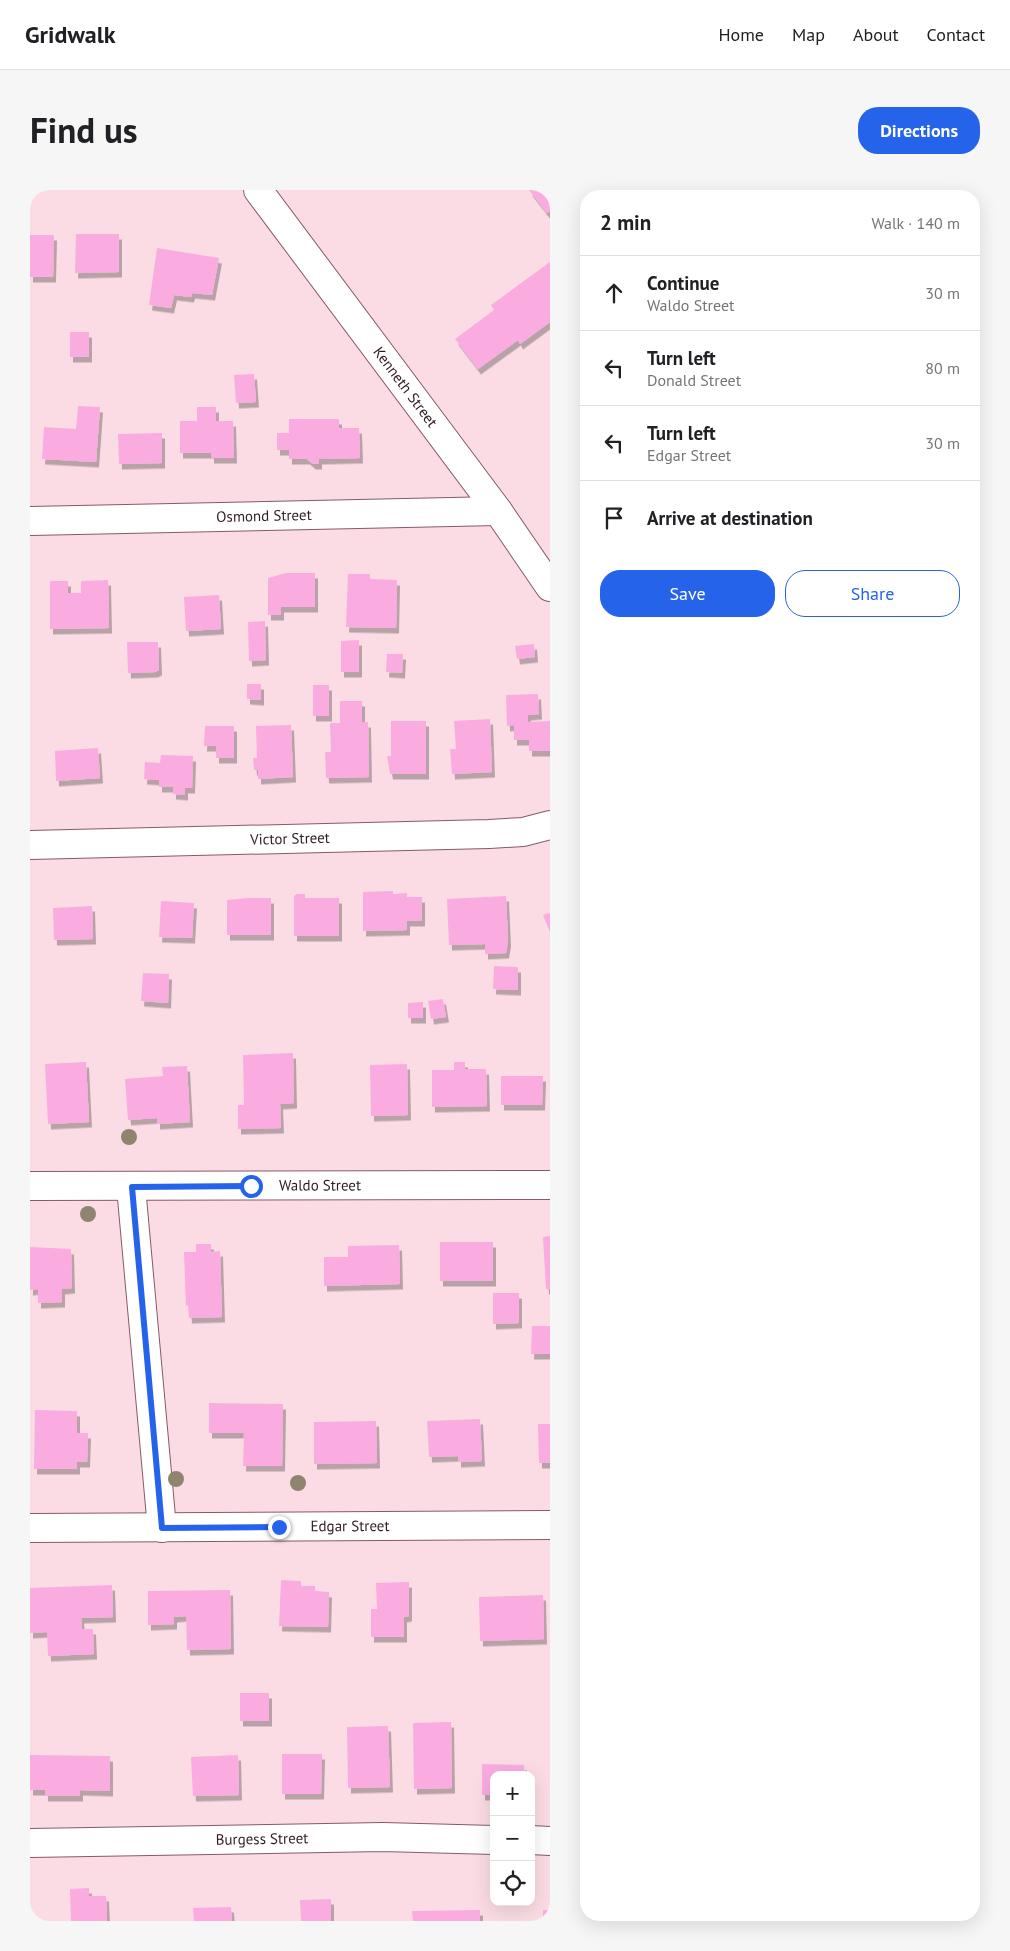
<!DOCTYPE html>
<meta charset="utf-8">
<style>
body{margin:0;font-family:"PT Sans",sans-serif;background:#f6f6f6;color:#202124}
.controls{position:absolute;right:15px;bottom:15px;display:grid;overflow:hidden;border-radius:10px;box-shadow:0 5px 20px #0002}
.controls button{width:45px;height:45px;display:grid;place-items:center;padding:0;border:0;border-bottom:1px solid #e0e0e0;background:#fff;color:#202124;font:25px sans-serif}
.stop{position:absolute;width:15px;height:15px;margin:-11px;border:4px solid #2563eb;border-radius:50%;background:#fff}
.stop.end{background:#2563eb;border-color:#fff;box-shadow:0 1px 5px #0008}
.list{margin:0;padding:0;list-style:none}
h2{display:flex;justify-content:space-between;align-items:center;height:65px;margin:0;padding:0 20px;font-size:21px}
h2 small{font-size:16px;font-weight:400;color:#757577}
.list li{display:grid;grid-template-columns:32px 1fr auto;gap:15px;align-items:center;box-sizing:border-box;height:75px;padding:0 20px;border-top:1px solid #e0e0e0}
.list b{display:block;font-size:19px;white-space:nowrap}
.list p{margin:0;font-size:16px;white-space:nowrap;color:#757577}
.list em{font-size:16px;font-style:normal;color:#757577}
.actions{display:flex;gap:10px;padding:15px 20px}
.actions a{flex:1;padding:11px 0;border:1px solid #2563eb;border-radius:20px;text-align:center;font-size:18px;color:#2563eb}
.actions .main{background:#2563eb;color:#fff}
.icon{flex:none;width:28px;height:28px;fill:none;stroke:currentColor;stroke-width:2;stroke-linecap:round;stroke-linejoin:round}
.map{position:relative;flex:none;width:520px;height:1731px;overflow:hidden;border-radius:20px}
header{display:flex;align-items:center;gap:30px;box-sizing:border-box;height:70px;padding:0 25px;background:#fff;border-bottom:1px solid #e0e0e0}
header strong{font-size:24px}
nav{display:flex;gap:28px;margin-inline-start:auto;font-size:18px}
.intro{display:flex;align-items:center;justify-content:space-between;box-sizing:border-box;height:120px;padding:0 30px}
h1{margin:0;font-size:35px}
.button{padding:12px 22px;border-radius:20px;background:#2563eb;color:#fff;font-size:18px;font-weight:700}
main{display:flex;gap:30px;padding:0 30px}
aside{flex:1;background:#fff;border-radius:20px;box-shadow:0 5px 20px #0002}
.map>svg:first-child{display:block}
.building{fill:#faace1;filter:url(#shadow)}
.lines{fill:none;stroke-linecap:round;stroke-linejoin:round}
.minor-casing{stroke:#865a67;stroke-width:30}
.minor{stroke:#fff;stroke-width:28}
.tree{fill:#8f856f}
.route{stroke:#2563eb;stroke-width:6}
.labels{text-anchor:middle;stroke-width:4;stroke-linejoin:round;paint-order:stroke}
.street-label{font-size:15px;fill:#301d23;stroke:#faeff2}
</style>
<header>
<strong>Gridwalk</strong>
<nav><a>Home</a><a>Map</a><a>About</a><a>Contact</a></nav>
</header>
<div class="intro"><h1>Find us</h1><a class="button">Directions</a></div>
<main>
<div class="map">
<svg width="520" height="1731" viewBox="0 0 520 1731">
<defs>
<filter id="shadow"><feDropShadow dx="3" dy="5.5" stdDeviation="0" flood-color="#0004"/></filter>
</defs>
<rect width="100%" height="100%" fill="#fbdce4"/>
<path class="building" d="M 499,0 L 520,0 L 520,21 L 517,23 Z
M 46,44 L 89,44 L 89,82 L 45,83 Z
M 0,45 L 24,45 L 23,87 L 0,87 Z
M 127,58 L 189,68 L 182,105 L 162,103 L 161,107 L 144,105 L 141,118 L 119,115 Z
M 520,72 L 520,132 L 490,154 L 488,150 L 448,179 L 425,149 L 464,120 L 461,115 Z
M 40,142 L 59,142 L 59,167 L 40,167 Z
M 224,184 L 226,212 L 206,213 L 204,185 Z
M 48,216 L 70,217 L 66,272 L 12,269 L 14,237 L 46,239 Z
M 167,217 L 186,217 L 186,231 L 203,231 L 204,268 L 181,268 L 181,263 L 150,263 L 150,231 L 167,231 Z
M 259,229 L 309,229 L 309,238 L 329,238 L 330,268 L 289,269 L 289,274 L 283,274 L 277,269 L 259,269 L 259,260 L 247,260 L 247,243 L 259,243 Z
M 132,243 L 132,273 L 89,274 L 88,244 Z
M 256,383 L 285,383 L 285,417 L 251,417 L 251,425 L 238,425 L 238,388 Z
M 318,384 L 340,384 L 340,389 L 367,390 L 366,438 L 316,437 Z
M 78,390 L 79,438 L 20,439 L 20,391 L 38,391 L 38,403 L 51,403 L 51,391 Z
M 189,405 L 191,439 L 156,441 L 154,407 Z
M 235,431 L 236,470 L 219,471 L 218,432 Z
M 329,450 L 329,482 L 311,482 L 311,451 Z
M 97,452 L 128,452 L 129,480 L 125,482 L 98,483 Z
M 504,454 L 505,467 L 487,469 L 485,456 Z
M 357,464 L 373,464 L 372,483 L 356,482 Z
M 217,494 L 231,494 L 231,510 L 217,509 Z
M 283,495 L 299,495 L 299,526 L 283,526 Z
M 508,504 L 509,524 L 498,525 L 498,532 L 520,531 L 520,561 L 499,561 L 499,550 L 484,550 L 484,535 L 477,536 L 476,505 Z
M 310,511 L 332,511 L 332,532 L 338,532 L 339,587 L 296,588 L 295,562 L 301,562 L 300,533 L 310,533 Z
M 460,529 L 462,582 L 422,584 L 420,559 L 426,559 L 424,531 Z
M 361,531 L 396,531 L 396,584 L 360,584 L 357,566 L 361,566 Z
M 261,535 L 263,587 L 228,589 L 228,580 L 224,580 L 223,568 L 227,568 L 226,536 Z
M 175,536 L 204,536 L 204,568 L 186,568 L 186,556 L 174,556 Z
M 68,558 L 70,588 L 26,591 L 25,561 Z
M 131,565 L 163,566 L 162,598 L 155,598 L 155,605 L 143,604 L 143,597 L 129,597 L 129,590 L 114,589 L 115,572 L 130,573 Z
M 363,701 L 363,704 L 377,703 L 377,707 L 392,707 L 392,731 L 377,731 L 377,740 L 333,741 L 333,702 Z
M 267,704 L 275,704 L 275,708 L 309,708 L 309,746 L 264,746 L 264,706 Z
M 476,706 L 478,751 L 476,763 L 455,764 L 455,754 L 419,755 L 417,709 Z
M 219,708 L 241,708 L 241,745 L 197,745 L 197,710 Z
M 131,711 L 164,713 L 162,748 L 129,747 Z
M 62,716 L 63,749 L 24,750 L 23,718 Z
M 520,723 L 520,742 L 513,725 Z
M 464,776 L 488,777 L 488,800 L 463,799 Z
M 113,783 L 139,784 L 138,813 L 111,811 Z
M 413,809 L 416,827 L 401,829 L 398,811 Z
M 393,812 L 393,828 L 378,828 L 378,813 Z
M 263,863 L 264,913 L 250,914 L 251,938 L 208,939 L 208,915 L 214,915 L 213,865 Z
M 56,872 L 59,932 L 18,934 L 15,874 Z
M 424,872 L 435,872 L 435,879 L 456,879 L 457,916 L 402,917 L 402,880 L 424,880 Z
M 377,874 L 378,925 L 341,926 L 340,875 Z
M 157,876 L 160,932 L 127,934 L 127,928 L 98,930 L 95,889 L 133,886 L 132,877 Z
M 471,886 L 513,886 L 512,915 L 471,915 Z
M 520,1046 L 520,1099 L 516,1099 L 513,1047 Z
M 410,1052 L 463,1052 L 463,1091 L 410,1091 Z
M 166,1054 L 181,1054 L 181,1062 L 190,1061 L 192,1127 L 159,1128 L 158,1115 L 156,1116 L 154,1062 L 166,1062 Z
M 369,1055 L 370,1094 L 294,1096 L 294,1067 L 318,1067 L 318,1056 Z
M 0,1057 L 41,1059 L 42,1098 L 32,1099 L 32,1112 L 8,1113 L 8,1099 L 0,1100 Z
M 463,1103 L 489,1103 L 489,1133 L 463,1134 Z
M 502,1136 L 520,1136 L 520,1164 L 501,1164 Z
M 179,1213 L 253,1214 L 252,1276 L 213,1276 L 214,1243 L 179,1243 Z
M 5,1220 L 47,1221 L 47,1243 L 58,1243 L 57,1272 L 47,1272 L 47,1279 L 4,1279 Z
M 450,1229 L 452,1271 L 428,1272 L 428,1266 L 399,1267 L 397,1231 Z
M 346,1231 L 347,1273 L 284,1274 L 284,1232 Z
M 508,1234 L 520,1234 L 520,1273 L 509,1273 Z
M 251,1390 L 271,1391 L 271,1396 L 285,1396 L 285,1401 L 299,1402 L 298,1437 L 249,1436 Z
M 379,1392 L 379,1426 L 374,1427 L 374,1447 L 341,1447 L 341,1419 L 347,1419 L 346,1393 Z
M 82,1395 L 83,1427 L 51,1428 L 52,1439 L 63,1439 L 64,1464 L 18,1466 L 17,1442 L 0,1443 L 0,1398 Z
M 200,1400 L 201,1459 L 157,1460 L 156,1426 L 144,1427 L 144,1434 L 118,1435 L 118,1401 Z
M 513,1405 L 514,1449 L 450,1451 L 449,1407 Z
M 210,1503 L 239,1503 L 239,1531 L 210,1531 Z
M 421,1532 L 422,1598 L 384,1599 L 383,1533 Z
M 358,1536 L 360,1597 L 318,1598 L 317,1537 Z
M 252,1564 L 292,1564 L 291,1604 L 252,1604 Z
M 0,1565 L 80,1566 L 80,1601 L 50,1600 L 50,1606 L 15,1606 L 15,1600 L 0,1600 Z
M 208,1565 L 209,1605 L 163,1606 L 161,1567 Z
M 452,1574 L 494,1575 L 494,1585 L 464,1585 L 464,1605 L 452,1605 Z
M 59,1698 L 59,1706 L 76,1706 L 77,1731 L 41,1731 L 40,1699 Z
M 301,1709 L 301,1731 L 271,1731 L 270,1710 Z
M 201,1717 L 202,1731 L 164,1731 L 163,1718 Z
M 450,1720 L 450,1731 L 383,1731 L 382,1721 Z
M 513,1720 L 520,1720 L 520,1731 L 513,1731 Z"/>
<g class="lines">
<defs>
<g id="minor">
<path id="s1" d="M 228,0 L 468,321 L 520,397"/>
<path id="s2" d="M 0,331 L 468,321"/>
<path id="s3" d="M 0,655 L 459,644 L 493,642 L 520,635"/>
<path id="s4" d="M 0,996 L 520,995"/>
<path d="M 101,997 L 132,1338"/>
<path id="s5" d="M 0,1338 L 520,1335"/>
<path d="M 501,1650 L 520,1651"/>
<path id="s6" d="M 0,1653 L 353,1647 L 464,1650"/>
</g>
</defs>
<use href="#minor" class="minor-casing"/>
<use href="#minor" class="minor"/>
</g>
<g class="tree">
<circle cx="99" cy="947" r="8"/>
<circle cx="58" cy="1024" r="8"/>
<circle cx="146" cy="1289" r="8"/>
<circle cx="268" cy="1293" r="8"/>
</g>
<g class="lines">
<path class="route" d="M 221,996 L 102,997 L 132,1338 L 249,1337"/>
</g>
<g class="labels">
<g class="street-label">
<text dy="5" stroke="none"><textPath href="#s1" startOffset="246">Kenneth Street</textPath></text>
<text dy="5" stroke="none"><textPath href="#s2" startOffset="234">Osmond Street</textPath></text>
<text dy="5" stroke="none"><textPath href="#s3" startOffset="260">Victor Street</textPath></text>
<text dy="5" stroke="none"><textPath href="#s4" startOffset="290">Waldo Street</textPath></text>
<text dy="5" stroke="none"><textPath href="#s5" startOffset="320">Edgar Street</textPath></text>
<text dy="5" stroke="none"><textPath href="#s6" startOffset="232">Burgess Street</textPath></text>
</g>
</g>
</svg>
<div class="controls">
<button>+</button>
<button>−</button>
<button><svg class="icon" aria-label="locate" viewBox="0 0 24 24"><circle cx="12" cy="12" r="6"/><path d="M12 2v4M12 18v4M2 12h4M18 12h4"/></svg></button>
</div>
<div class="stop" style="left:221px;top:996px"></div>
<div class="stop end" style="left:249px;top:1337px"></div>
</div>
<aside>
<h2>2 min<small>Walk · 140 m</small></h2>
<ul class="list">
<li><svg class="icon" aria-label="ahead" viewBox="0 0 24 24"><path d="M12 20V5M6 11l6-6 6 6"/></svg><div><b>Continue</b><p>Waldo Street</p></div><em>30 m</em></li>
<li><svg class="icon" aria-label="left" viewBox="0 0 24 24"><path d="M17 20v-9H6M10 6l-5 5 5 5"/></svg><div><b>Turn left</b><p>Donald Street</p></div><em>80 m</em></li>
<li><svg class="icon" aria-label="left" viewBox="0 0 24 24"><path d="M17 20v-9H6M10 6l-5 5 5 5"/></svg><div><b>Turn left</b><p>Edgar Street</p></div><em>30 m</em></li>
<li><svg class="icon" aria-label="arrive" viewBox="0 0 24 24"><path d="M6 21V4h12l-3 4 3 4H6"/></svg><div><b>Arrive at destination</b></div></li>
</ul>
<div class="actions"><a class="main">Save</a><a>Share</a></div>
</aside>
</main>
